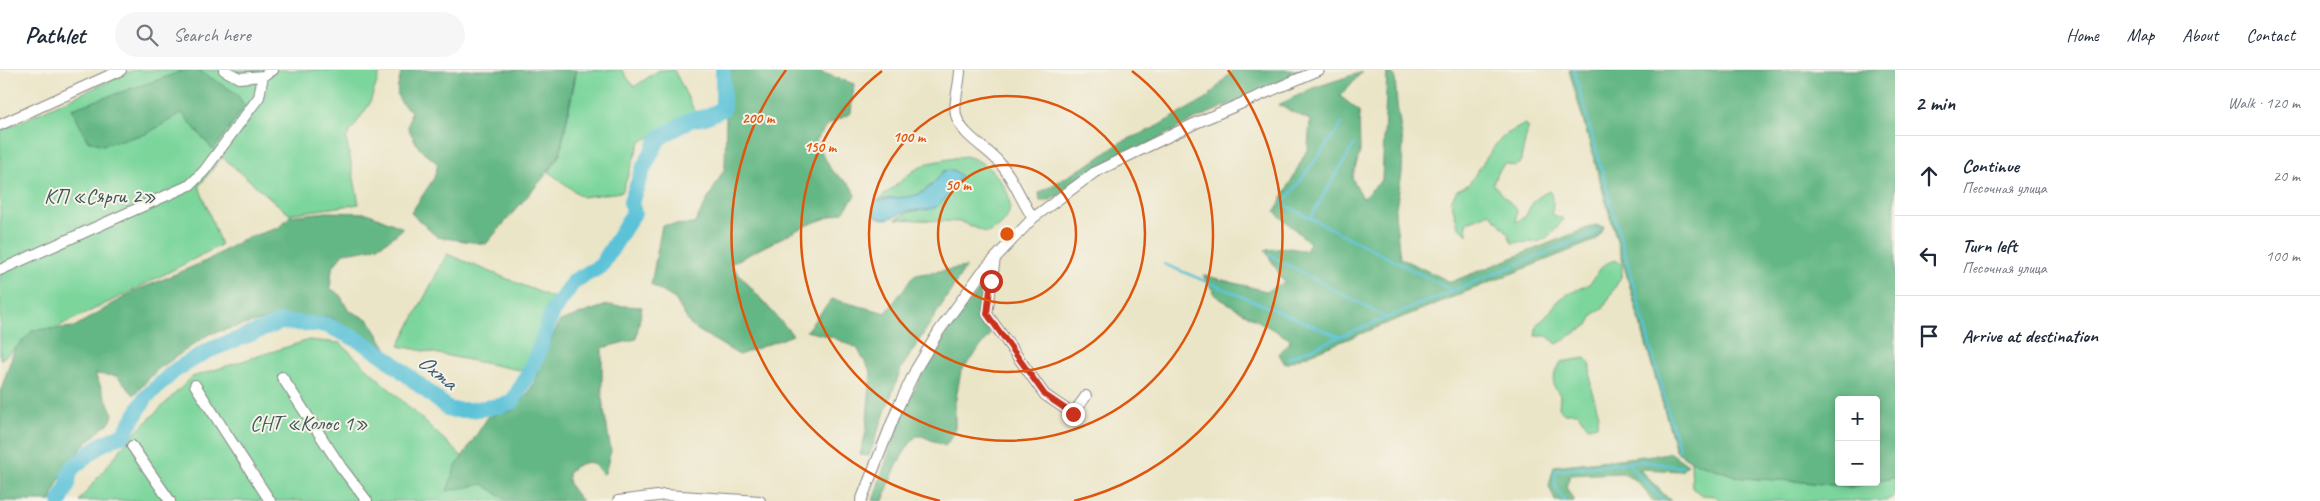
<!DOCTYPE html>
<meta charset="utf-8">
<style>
body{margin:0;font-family:Caveat,sans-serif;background:#f6f6f7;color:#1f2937}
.controls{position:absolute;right:15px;bottom:15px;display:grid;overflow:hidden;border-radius:5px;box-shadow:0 2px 8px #0003}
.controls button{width:45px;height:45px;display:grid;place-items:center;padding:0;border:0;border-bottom:1px solid #e0e1e3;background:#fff;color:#1f2937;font:25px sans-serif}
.stop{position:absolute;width:15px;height:15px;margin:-11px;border:4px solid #c8321e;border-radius:50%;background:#fff}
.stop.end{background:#c8321e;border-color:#fff;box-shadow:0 1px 5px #0008}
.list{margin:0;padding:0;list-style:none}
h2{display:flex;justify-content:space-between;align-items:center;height:65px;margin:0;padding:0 20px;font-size:21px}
h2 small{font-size:16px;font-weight:400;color:#747a83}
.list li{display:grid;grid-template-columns:32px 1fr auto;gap:15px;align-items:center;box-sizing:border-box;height:80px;padding:0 20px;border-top:1px solid #e0e1e3}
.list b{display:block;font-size:19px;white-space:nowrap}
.list p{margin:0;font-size:16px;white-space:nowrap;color:#747a83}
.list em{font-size:16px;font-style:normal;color:#747a83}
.icon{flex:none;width:28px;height:28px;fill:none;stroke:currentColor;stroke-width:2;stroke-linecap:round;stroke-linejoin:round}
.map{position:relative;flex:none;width:1895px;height:431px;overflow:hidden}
header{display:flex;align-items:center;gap:30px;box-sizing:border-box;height:70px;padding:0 25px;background:#fff;border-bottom:1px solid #e0e1e3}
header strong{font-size:24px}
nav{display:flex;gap:28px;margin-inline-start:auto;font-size:18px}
.search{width:350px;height:45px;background:#f6f6f7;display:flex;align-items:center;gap:12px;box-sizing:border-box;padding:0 18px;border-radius:28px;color:#747a83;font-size:19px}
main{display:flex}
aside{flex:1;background:#fff}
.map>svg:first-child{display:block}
.green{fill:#7bd69c;stroke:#4e7c6c}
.forest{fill:#64b784;stroke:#436c60}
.water{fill:#5bc2d8;stroke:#3e728a}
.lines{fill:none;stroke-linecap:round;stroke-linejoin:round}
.stream{stroke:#5bc2d8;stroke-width:2.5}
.river{stroke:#5bc2d8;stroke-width:16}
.minor-casing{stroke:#868481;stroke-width:12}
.minor{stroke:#fff;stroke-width:10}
.route{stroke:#c8321e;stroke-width:6}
.ring{fill:none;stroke:#de560e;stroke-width:2.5}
.labels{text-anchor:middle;stroke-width:4;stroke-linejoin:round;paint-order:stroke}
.park-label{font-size:21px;fill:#3d5858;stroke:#f7f3e8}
.water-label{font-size:22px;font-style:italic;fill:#365a72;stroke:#f7f3e8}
.centre{fill:#de560e;stroke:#f7f3e8;stroke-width:2.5}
.ring-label{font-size:15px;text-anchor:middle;font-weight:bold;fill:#de560e;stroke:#f7f3e8;stroke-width:4;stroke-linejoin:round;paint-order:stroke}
</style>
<header>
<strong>Pathlet</strong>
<div class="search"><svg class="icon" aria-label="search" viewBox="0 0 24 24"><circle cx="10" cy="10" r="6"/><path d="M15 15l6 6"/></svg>Search here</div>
<nav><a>Home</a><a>Map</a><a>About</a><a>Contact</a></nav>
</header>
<main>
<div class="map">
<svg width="1895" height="431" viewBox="0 0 1895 431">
<rect width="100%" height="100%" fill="#f7f3e8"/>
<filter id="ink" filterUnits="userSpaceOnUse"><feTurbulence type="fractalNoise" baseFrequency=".02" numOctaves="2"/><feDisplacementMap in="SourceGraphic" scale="10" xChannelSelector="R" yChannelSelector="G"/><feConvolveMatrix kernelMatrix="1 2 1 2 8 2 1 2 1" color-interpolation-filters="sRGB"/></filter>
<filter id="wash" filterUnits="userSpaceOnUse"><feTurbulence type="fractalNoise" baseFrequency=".0096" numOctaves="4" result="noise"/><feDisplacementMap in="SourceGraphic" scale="20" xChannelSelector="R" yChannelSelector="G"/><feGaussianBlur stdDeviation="1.12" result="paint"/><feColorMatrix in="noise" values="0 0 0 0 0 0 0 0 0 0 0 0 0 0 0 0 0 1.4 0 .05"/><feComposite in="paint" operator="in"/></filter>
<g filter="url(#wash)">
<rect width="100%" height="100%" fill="#ebe5c7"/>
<path class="green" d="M 133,0 L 381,0 L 369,35 L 346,68 L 359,134 L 289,144 L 222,87 L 199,116 L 221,175 L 136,219 L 20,275 L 0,290 L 0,61 Z
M 577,0 L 622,0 L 634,17 L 659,0 L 674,0 L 696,44 L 640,72 L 622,122 L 582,127 L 549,102 L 560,84 Z
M 1525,54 L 1528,58 L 1520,93 L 1515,96 L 1505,93 L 1497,103 L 1493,114 L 1517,140 L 1516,152 L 1526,146 C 1531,133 1536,127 1550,121 L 1553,132 L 1552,144 L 1563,149 C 1558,158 1548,170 1536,172 C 1528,173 1520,172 1512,173 L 1507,162 L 1490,143 L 1466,153 L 1467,165 L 1458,156 L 1451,131 L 1457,120 L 1468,115 L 1496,74 L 1505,65 Z
M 965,86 C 999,93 1034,146 987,163 L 962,152 L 896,149 L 908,142 L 935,138 L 944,130 L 961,106 L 953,100 L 943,101 C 934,114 922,126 905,128 C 892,129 891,126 877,131 L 913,101 L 928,93 Z
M 447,184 L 556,229 L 524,301 L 399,276 Z
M 1615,190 L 1622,194 L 1622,205 L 1604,237 L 1594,244 L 1588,255 L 1557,274 L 1547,266 L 1535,266 L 1537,254 C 1551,245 1551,236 1563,227 C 1571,221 1586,217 1591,212 C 1601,201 1598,195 1615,190 Z
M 309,270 L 340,273 L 510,431 L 79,431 L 129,369 L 192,307 Z
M 1585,288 L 1590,294 L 1591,318 L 1599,345 L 1597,355 L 1588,357 L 1578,343 L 1564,343 L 1559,338 L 1560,325 L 1553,315 L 1555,303 L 1561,292 Z
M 1691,391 L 1742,408 L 1794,411 L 1851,417 L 1895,407 L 1895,425 L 1886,431 L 1720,431 L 1715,426 L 1702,425 L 1692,418 Z"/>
<path class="forest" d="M 185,0 L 198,0 L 236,23 L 245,36 L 213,80 L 182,43 L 146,64 L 102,75 L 87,70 L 72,39 C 110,25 148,14 185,0 Z
M 402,0 L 576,0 L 560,84 L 544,107 L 486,174 L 437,167 L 411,143 L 434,108 L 438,94 L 419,78 L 408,58 L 411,41 C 392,28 397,20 402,0 Z
M 727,0 L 815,0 L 854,14 L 851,43 L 826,56 L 816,71 L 831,100 L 851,116 L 855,126 L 843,142 L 807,155 L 730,194 L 793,265 L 739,285 L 691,256 L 675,229 L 651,215 L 662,155 L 694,154 L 725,98 Z
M 1233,0 L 1306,0 L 1185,54 L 1048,131 L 1040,131 L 1039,123 L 1096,90 L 1121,72 L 1152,59 L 1207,28 Z
M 1569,0 L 1895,0 L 1895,407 L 1876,412 L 1876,330 L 1839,330 L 1839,412 L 1873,412 L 1851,417 L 1794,411 L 1742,408 L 1691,391 L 1676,381 Z
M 1362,2 L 1340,26 L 1359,41 L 1360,82 L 1352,108 L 1363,128 L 1382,110 L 1387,2 L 1395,6 L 1397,35 L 1403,73 L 1402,103 L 1395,143 L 1400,188 L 1451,212 L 1595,155 L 1604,157 L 1596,170 L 1285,294 L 1279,284 L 1291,270 L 1217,227 L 1203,205 L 1266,221 L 1285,213 L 1265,180 L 1290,178 L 1306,181 L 1310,173 L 1275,142 L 1308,78 L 1310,50 L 1278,35 L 1313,18 Z
M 327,142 L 367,143 L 403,158 C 381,179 372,179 343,183 L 332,199 L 330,218 L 340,225 L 348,240 L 369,250 L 388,281 L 330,247 L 275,247 L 209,264 L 157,300 L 134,325 L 117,306 L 95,304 L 113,344 L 111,351 C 84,374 60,396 51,431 L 0,431 L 0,323 L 14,280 L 33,260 L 74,257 L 133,222 L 206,191 L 246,168 L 278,158 L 290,146 Z
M 966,197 L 901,299 L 869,386 L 860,385 L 866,362 L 871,302 L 857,278 L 832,267 L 806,261 L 832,229 L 886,243 L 914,205 Z
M 986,212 L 982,240 L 990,265 L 961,301 L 955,334 L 955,362 L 945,376 L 922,366 L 916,366 C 900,385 891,407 883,431 L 873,431 C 888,383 904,337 928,293 C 944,264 965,237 986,212 Z
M 607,235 L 642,237 L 636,269 L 602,278 L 602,329 L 611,381 L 605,403 L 602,404 C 600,402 598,397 595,395 C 592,392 587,392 584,393 C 557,401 569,417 582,431 L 507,431 L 483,414 L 447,421 L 455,398 L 488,347 L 514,340 L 528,324 L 537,307 L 546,281 L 560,251 Z
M 1671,383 L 1688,395 L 1681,401 L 1639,399 L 1671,431 L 1653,431 L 1637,411 L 1621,403 L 1570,405 L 1566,417 L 1574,431 L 1555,431 L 1549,416 L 1554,396 Z"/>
<path class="water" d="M 953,100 L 961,106 C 953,116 946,131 935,137 C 927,142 917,139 908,141 C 895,144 888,154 875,146 L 874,138 L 876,132 C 908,122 920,136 943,101 Z"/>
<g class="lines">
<path class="stream" d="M 1574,0 L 1679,380
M 1342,54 L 1283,134 L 1453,221
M 1310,148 L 1354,75
M 1270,185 L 1387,248
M 1164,194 L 1340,267
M 1288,288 L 1599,161
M 1627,392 L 1663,431
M 1564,431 L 1556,417 L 1555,401 L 1640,391 L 1682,397"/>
<path class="river" d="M 60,431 L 68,414 L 69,405 L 72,398 L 100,375 L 124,364 L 146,327 L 174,301 L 207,281 L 281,252 L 327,255 L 360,271 L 384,286 L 450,340 L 470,340 L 500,336 L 513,331 L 534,294 L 553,241 L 574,211 L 601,196 L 634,143 L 631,132 L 643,99 L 659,68 L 690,50 L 705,47 L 723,39 L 723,0"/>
</g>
</g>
<g filter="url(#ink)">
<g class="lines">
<defs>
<path id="minor" d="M 224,0 L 239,8 L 263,6 L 273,0
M 960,0 C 960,14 953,32 956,45 C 961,65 984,76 997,90 C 1013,106 1020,129 1033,148
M 0,55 L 121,0
M 995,188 L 987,244 L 1045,325 L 1073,344 L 1086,326
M 0,200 L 190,115 L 204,101 L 259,27 L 263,6
M 282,307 L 341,397 L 367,431
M 195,315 L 270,431
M 132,376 L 170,431
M 618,431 L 665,425 L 760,431
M 861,431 L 898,337 L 916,299 L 939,261 L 982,202 L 1033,148 L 1095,102 L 1196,53 L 1319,0"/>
</defs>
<use href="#minor" class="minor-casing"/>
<use href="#minor" class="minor"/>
</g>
</g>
<g class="lines" filter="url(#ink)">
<path class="route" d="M 991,211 L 987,244 L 1045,325 L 1073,344"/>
</g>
<g class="ring">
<circle cx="1007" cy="164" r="69"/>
<circle cx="1007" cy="164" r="138"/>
<path d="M1132 1A206 206 0 1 1 882 1"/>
<path d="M940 431A275 275 0 0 1 786 0M1228 0A275 275 0 0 1 1074 431"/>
</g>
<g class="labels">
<g class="park-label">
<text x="100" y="133">КП «Сярги 2»</text>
<text x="309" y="360">СНТ «Колос 1»</text>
</g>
<g class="water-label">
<text transform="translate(438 301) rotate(39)" y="8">Охта</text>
</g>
</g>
<circle cx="1007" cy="164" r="8" class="centre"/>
<g class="ring-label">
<text x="758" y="53">200 m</text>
<text x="909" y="72">100 m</text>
<text x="820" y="82">150 m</text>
<text x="958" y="120">50 m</text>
</g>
</svg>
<div class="controls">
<button>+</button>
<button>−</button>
</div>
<div class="stop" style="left:991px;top:211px"></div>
<div class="stop end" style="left:1073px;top:344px"></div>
</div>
<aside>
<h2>2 min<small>Walk · 120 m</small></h2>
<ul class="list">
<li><svg class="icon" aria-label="ahead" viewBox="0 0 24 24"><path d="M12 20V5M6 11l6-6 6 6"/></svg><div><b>Continue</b><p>Песочная улица</p></div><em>20 m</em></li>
<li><svg class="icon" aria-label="left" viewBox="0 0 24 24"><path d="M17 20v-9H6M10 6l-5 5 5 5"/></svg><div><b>Turn left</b><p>Песочная улица</p></div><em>100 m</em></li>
<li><svg class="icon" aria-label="arrive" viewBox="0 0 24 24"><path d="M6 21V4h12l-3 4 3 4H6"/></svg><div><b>Arrive at destination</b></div></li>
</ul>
</aside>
</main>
